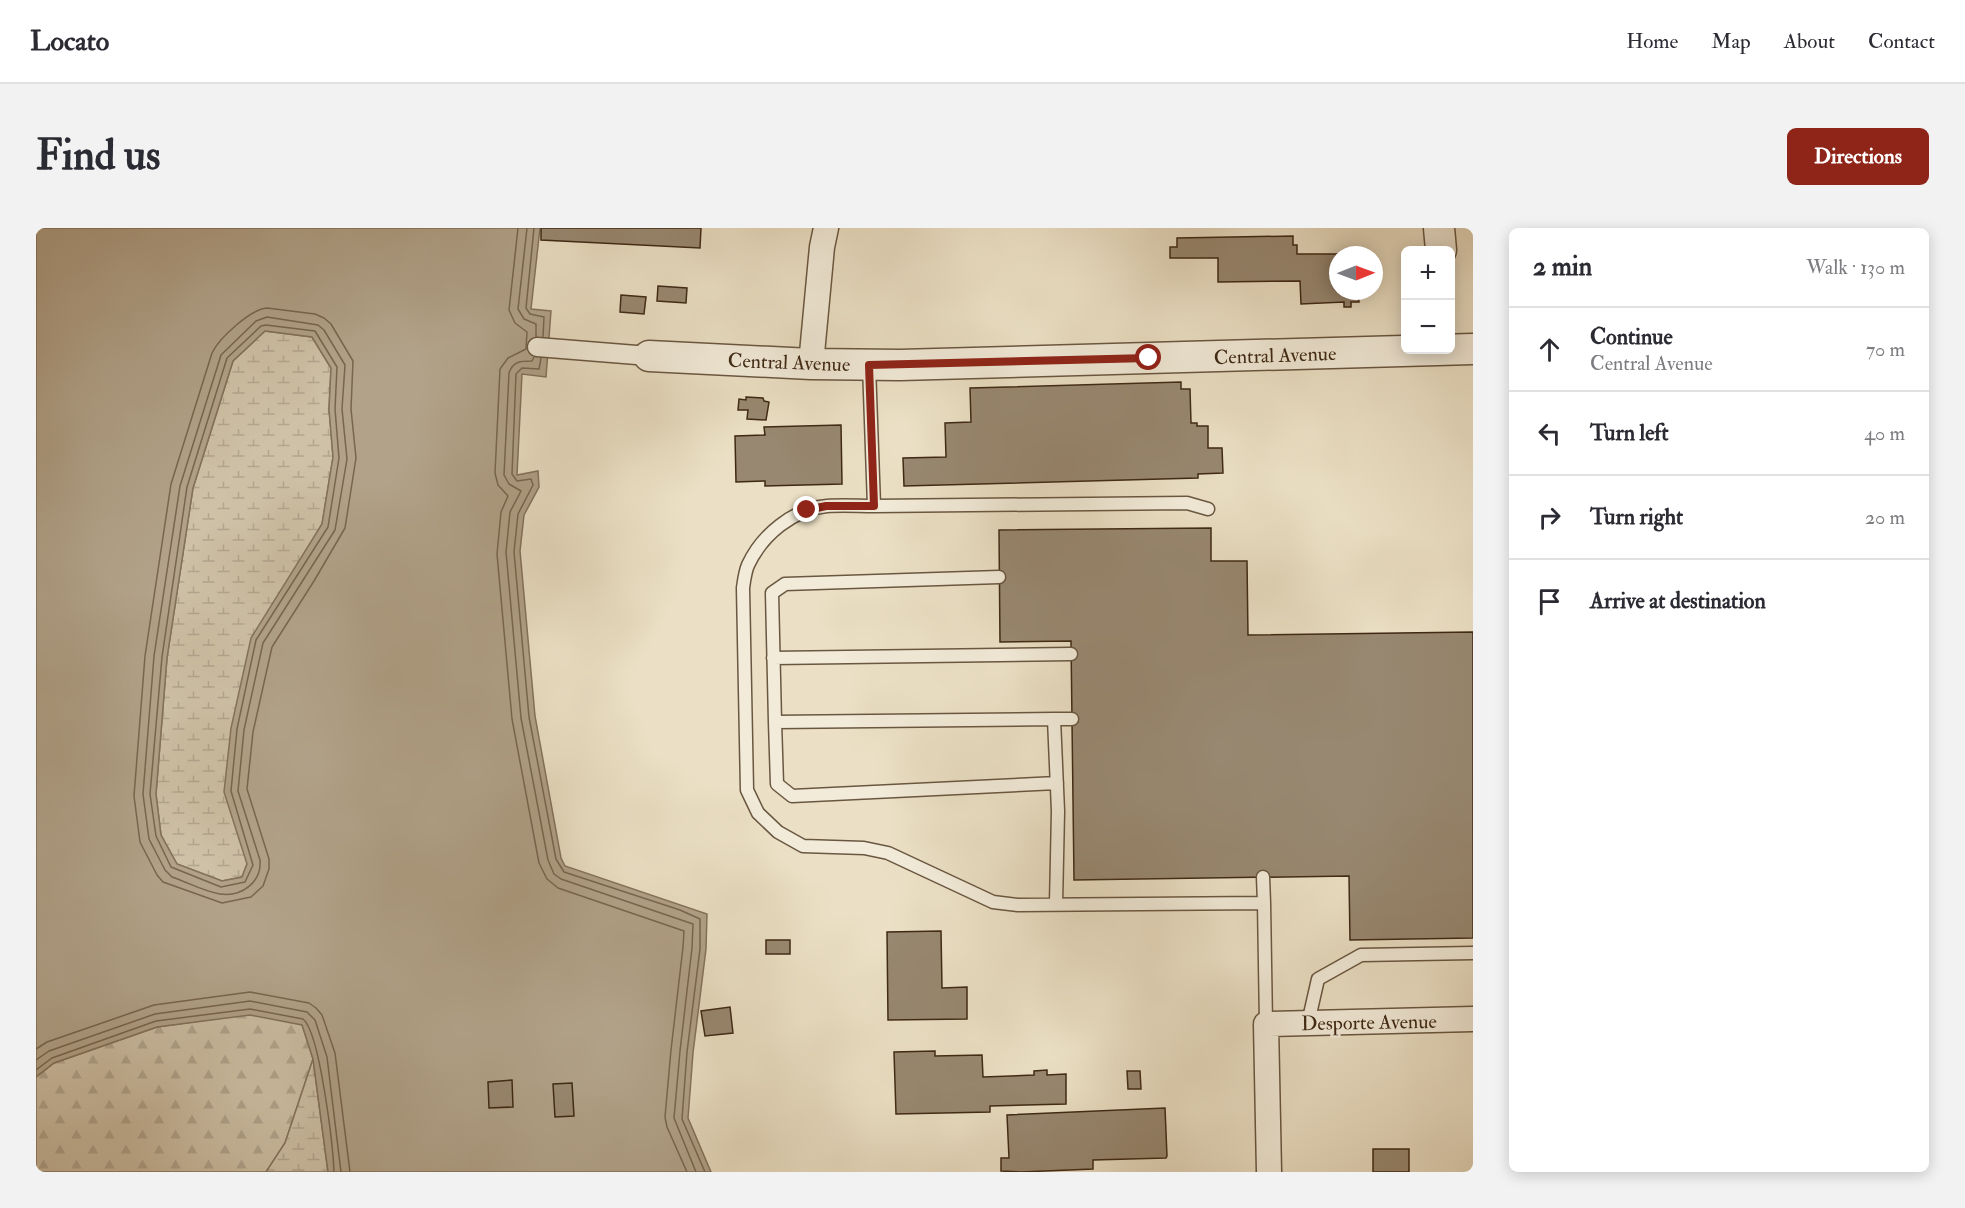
<!DOCTYPE html>
<meta charset="utf-8">
<style>
body{margin:0;font-family:"IM FELL Double Pica",serif;background:#f2f2f3;color:#2b2b33}
.controls{position:absolute;right:18px;top:18px;display:grid;overflow:hidden;border-radius:9px;box-shadow:0 3px 15px #0003}
.controls button{width:54px;height:54px;display:grid;place-items:center;padding:0;border:0;border-bottom:2px solid #e1e1e2;background:#fff;color:#2b2b33;font:30px sans-serif}
.compass{position:absolute;left:1293px;top:18px;width:54px;height:54px;border-radius:50%;background:#fff;box-shadow:0 3px 15px #0003;rotate:89deg}
.stop{position:absolute;width:18px;height:18px;margin:-14px;border:4px solid #8f2418;border-radius:50%;background:#fff}
.stop.end{background:#8f2418;border-color:#fff;box-shadow:0 2px 6px #0008}
.list{margin:0;padding:0;list-style:none}
h2{display:flex;justify-content:space-between;align-items:center;height:78px;margin:0;padding:0 24px;font-size:26px}
h2 small{font-size:20px;font-weight:400;color:#7c7c81}
.list li{display:grid;grid-template-columns:39px 1fr auto;gap:18px;align-items:center;box-sizing:border-box;height:84px;padding:0 24px;border-top:2px solid #e1e1e2}
.list b{display:block;font-size:22px;white-space:nowrap}
.list p{margin:0;font-size:20px;white-space:nowrap;color:#7c7c81}
.list em{font-size:20px;font-style:normal;color:#7c7c81}
.icon{flex:none;width:33px;height:33px;fill:none;stroke:currentColor;stroke-width:2;stroke-linecap:round;stroke-linejoin:round}
.map{position:relative;flex:none;width:1437px;height:944px;overflow:hidden;border-radius:9px}
header{display:flex;align-items:center;gap:36px;box-sizing:border-box;height:84px;padding:0 30px;background:#fff;border-bottom:2px solid #e1e1e2}
header strong{font-size:28px}
nav{display:flex;gap:33px;margin-inline-start:auto;font-size:21px}
.intro{display:flex;align-items:center;justify-content:space-between;box-sizing:border-box;height:144px;padding:0 36px}
h1{margin:0;font-size:42px}
.button{padding:15px 27px;border-radius:9px;background:#8f2418;color:#fff;font-size:21px;font-weight:700}
main{display:flex;gap:36px;padding:0 36px}
aside{flex:1;background:#fff;border-radius:9px;box-shadow:0 3px 15px #0003}
.map>svg:first-child{display:block}
.forest{fill:url(#forest-firs);stroke:#86755e;stroke-width:1.5}
.wetland{fill:url(#wetland-marsh);stroke:#86755e;stroke-width:1.5}
.water{fill:#b1a289;stroke:#83725b;stroke-width:1.5;fill-rule:evenodd}
.lines{fill:none;stroke-linecap:round;stroke-linejoin:round}
.shore{stroke:#78664f;stroke-width:1.5}
.building{fill:#988871;stroke:#3f2915;stroke-width:1.5}
.service-casing{stroke:#6a5741;stroke-width:15}
.pedestrian-casing{stroke:#6a5741;stroke-width:21}
.minor-casing{stroke:#6a5741;stroke-width:27}
.tertiary-casing{stroke:#6a5741;stroke-width:33}
.service{stroke:#f2ebd9;stroke-width:12}
.pedestrian{stroke:#f2ebd9;stroke-width:18}
.minor{stroke:#f2ebd9;stroke-width:24}
.tertiary{stroke:#f2ebd9;stroke-width:30}
.route{stroke:#8f2418;stroke-width:8}
.labels{text-anchor:middle;stroke-width:5;stroke-linejoin:round;paint-order:stroke}
.street-label{font-size:20px;fill:#3f2915;stroke:#f2ebd9}
</style>
<header>
<strong>Locato</strong>
<nav><a>Home</a><a>Map</a><a>About</a><a>Contact</a></nav>
</header>
<div class="intro"><h1>Find us</h1><a class="button">Directions</a></div>
<main>
<div class="map">
<svg width="1437" height="944" viewBox="0 0 1437 944">
<defs>
<pattern id="forest-firs" width="22" height="20" patternUnits="userSpaceOnUse" patternTransform="scale(1.5)"><rect width="22" height="20" fill="#cec1a7"/><path d="M5 1l3.5 6h-7zM16 11l3.5 6h-7z" fill="#b2a68f"/></pattern>
<pattern id="wetland-marsh" width="20" height="14" patternUnits="userSpaceOnUse" patternTransform="scale(1.5)"><rect width="20" height="14" fill="#cec1a7"/><path d="M1 5h8M5 5V1M11 12h8M15 12V8" fill="none" stroke="#b2a68f"/></pattern>
</defs>
<rect width="100%" height="100%" fill="#ebe0c5"/>
<filter id="stains"><feTurbulence type="fractalNoise" baseFrequency=".00333" numOctaves="4"/><feColorMatrix values="0 0 0 0 .2 0 0 0 0 .09 0 0 0 0 .02 0 0 0 .5 -.17"/></filter>
<radialGradient id="worn" r=".72"><stop offset=".6" stop-color="#630" stop-opacity="0"/><stop offset="1" stop-color="#630" stop-opacity=".3"/></radialGradient>
<path class="forest" d="M 214,786 L 266,796 L 277,831 L 249,915 L 230,944 L 0,944 L 0,849 L 18,835 L 121,799 Z"/>
<path class="wetland" d="M 229,103 L 276,109 L 295,140 L 293,181 L 297,229 L 286,296 L 259,342 L 211,636 L 206,649 L 186,653 L 141,636 L 125,607 L 120,566 L 131,430 L 157,260 L 197,133 Z
M 277,831 L 292,944 L 230,944 L 249,915 Z"/>
<path class="water" d="M 0,0 L 504,0 L 495,81 L 515,83 L 510,149 L 486,146 L 481,247 L 502,243 L 503,259 L 488,287 L 484,323 L 499,488 L 525,630 L 529,638 L 671,686 L 670,721 L 657,825 L 652,890 L 675,944 L 292,944 L 277,831 L 266,797 L 214,787 L 121,799 L 18,835 L 0,849 ZM 229,103 L 276,109 L 295,140 L 293,181 L 297,229 L 286,296 L 215,410 L 195,500 L 188,564 L 211,636 L 206,649 L 186,653 L 141,636 L 125,607 L 120,566 L 131,430 L 157,260 L 197,133 Z"/>
<g class="lines">
<path class="shore" d="M 482,0 L 473,82 L 479,95 L 491,104 L 490,121 L 472,130 L 464,141 L 459,245 L 462,257 L 472,268 L 465,284 L 461,326 L 476,491 L 503,635 L 511,651 L 522,660 L 648,703 L 647,719 L 635,822 L 629,889 L 631,899 L 651,944
M 491,0 L 482,81 L 488,91 L 500,96 L 500,109
M 498,0 L 490,80 L 494,86 L 508,89 L 507,109
M 231,80 L 279,86 L 288,90 L 295,96 L 317,133 L 315,181 L 320,230 L 309,300 L 278,353 L 236,419 L 217,504 L 211,561 L 233,631 L 233,641 L 227,658 L 215,669 L 186,675 L 127,654 L 121,647 L 104,614 L 98,568 L 109,428 L 135,256 L 176,125 C 183,110 215,81 231,80 Z
M 231,89 L 282,97 L 288,102 L 309,137 L 306,181 L 311,231 L 299,302 L 227,415 L 208,502 L 202,563 L 224,632 C 226,654 206,669 184,666 C 169,664 151,654 136,649 L 129,642 L 113,611 L 107,566 L 118,428 L 144,258 L 185,127 L 220,93 Z
M 230,97 L 279,103 L 301,139 L 299,181 L 303,230 L 292,299 L 220,412 L 201,501 L 195,563 L 217,637 L 209,654 L 185,659 L 135,639 L 120,608 L 114,566 L 126,429 L 151,259 L 191,130 L 225,98 Z
M 498,129 L 496,133 C 485,133 477,133 473,145 L 468,247 L 473,256 L 485,263 L 474,284 L 470,324 L 485,490 L 512,632 L 518,646 L 525,651 L 657,696 L 656,720 L 644,823 L 638,890 L 660,944
M 505,130 L 503,141 L 486,140 L 480,146 L 476,246 L 481,253 L 495,251 L 497,257 L 482,286 L 478,324 L 493,489 L 520,631 L 528,644 L 644,682 L 664,691 L 664,721 L 651,824 L 646,891 L 669,944
M 0,821 L 11,814 L 118,777 L 214,764 L 273,775 L 280,780 L 286,787 L 299,825 L 314,944
M 0,832 L 13,823 L 119,786 L 214,773 L 271,784 L 279,792 L 291,829 L 305,944
M 0,842 L 16,830 L 120,793 L 214,781 L 267,791 C 284,804 297,919 298,944"/>
</g>
<path class="building" d="M 505,0 L 665,0 L 664,20 L 505,12 Z
M 1257,8 L 1257,17 L 1261,17 L 1261,26 L 1322,26 L 1302,27 L 1302,63 L 1322,63 L 1323,74 L 1315,74 L 1315,79 L 1308,79 L 1308,74 L 1265,76 L 1264,53 L 1182,54 L 1182,30 L 1134,30 L 1134,19 L 1141,19 L 1141,10 Z
M 622,58 L 651,60 L 650,75 L 621,73 Z
M 585,67 L 610,69 L 608,86 L 584,84 Z
M 1145,154 L 1145,161 L 1154,161 L 1155,195 L 1161,195 L 1161,198 L 1172,198 L 1172,220 L 1186,220 L 1187,245 L 1162,246 L 1162,250 L 868,258 L 867,230 L 910,229 L 909,195 L 935,194 L 934,160 Z
M 710,169 L 727,170 L 728,173 L 733,174 L 730,192 L 711,191 L 712,182 L 702,182 L 703,171 L 710,172 Z
M 805,197 L 806,256 L 729,258 L 729,253 L 700,254 L 699,208 L 729,207 L 728,199 Z
M 1175,300 L 1175,333 L 1211,333 L 1212,407 L 1437,404 L 1437,710 L 1314,712 L 1313,648 L 1038,652 L 1035,413 L 964,414 L 963,302 Z
M 905,703 L 906,760 L 931,759 L 931,791 L 852,792 L 851,704 Z
M 730,712 L 754,712 L 754,726 L 730,726 Z
M 694,779 L 697,805 L 669,808 L 665,783 Z
M 899,823 L 899,828 L 946,827 L 947,849 L 998,847 L 998,843 L 1011,842 L 1011,847 L 1030,846 L 1030,876 L 954,878 L 954,884 L 860,886 L 858,824 Z
M 1091,843 L 1104,843 L 1105,861 L 1092,861 Z
M 476,852 L 477,879 L 453,880 L 452,854 Z
M 536,855 L 538,888 L 519,889 L 517,856 Z
M 1129,880 L 1131,928 L 1130,930 L 1057,932 L 1057,941 L 985,944 L 965,943 L 965,930 L 973,930 L 971,887 Z
M 1337,921 L 1373,921 L 1373,944 L 1337,944 Z"/>
<g class="lines">
<defs>
<path id="service" d="M 833,137 L 838,278 L 1151,275 L 1172,281
M 838,278 C 823,278 807,277 791,278 C 757,281 726,307 712,337 C 709,344 708,353 707,360 L 711,562 L 722,585 L 742,604 L 767,618 L 828,620 L 852,625 L 957,674 L 982,677 L 1228,675 L 1230,796
M 737,430 L 1035,426
M 1018,491 L 1036,491
M 739,494 L 736,365 L 749,356 L 963,349
M 1227,649 L 1228,675
M 1020,676 L 1022,583 L 1018,491 L 739,494 L 741,556 L 756,568 L 1021,555
M 1272,795 L 1282,751 L 1325,727 L 1437,725"/>
<path id="pedestrian" d="M 501,119 L 613,128"/>
<path id="minor" d="M 775,136 L 786,19 L 790,0
M 1233,944 L 1230,796 L 1437,791"/>
<path id="tertiary" d="M 1403,0 L 1405,22
M 613,128 L 775,136 L 864,137 L 1437,121"/>
</defs>
<use href="#service" class="service-casing"/>
<use href="#pedestrian" class="pedestrian-casing"/>
<use href="#minor" class="minor-casing"/>
<use href="#tertiary" class="tertiary-casing"/>
<use href="#service" class="service"/>
<use href="#pedestrian" class="pedestrian"/>
<use href="#minor" class="minor"/>
<use href="#tertiary" class="tertiary"/>
</g>
<g class="lines">
<path class="route" d="M 771,282 L 790,278 L 838,278 L 833,137 L 1113,130"/>
</g>
<g class="labels">
<g class="street-label">
<text transform="translate(1239 127) rotate(-2)" y="7">Central Avenue</text>
<text transform="translate(753 134) rotate(2)" y="7">Central Avenue</text>
<text transform="translate(1333 794) rotate(-1)" y="7">Desporte Avenue</text>
</g>
</g>
<rect width="100%" height="100%" filter="url(#stains)"/>
<rect width="100%" height="100%" fill="url(#worn)"/>
</svg>
<div class="controls">
<button>+</button>
<button>−</button>
</div>
<svg class="compass" viewBox="-18 -18 36 36"><path d="M0-13l5 13h-10z" fill="#e53935"/><path d="M0 13l5-13h-10z" fill="#7c7c81"/></svg>
<div class="stop" style="left:1113px;top:130px"></div>
<div class="stop end" style="left:771px;top:282px"></div>
</div>
<aside>
<h2>2 min<small>Walk · 130 m</small></h2>
<ul class="list">
<li><svg class="icon" aria-label="ahead" viewBox="0 0 24 24"><path d="M12 20V5M6 11l6-6 6 6"/></svg><div><b>Continue</b><p>Central Avenue</p></div><em>70 m</em></li>
<li><svg class="icon" aria-label="left" viewBox="0 0 24 24"><path d="M17 20v-9H6M10 6l-5 5 5 5"/></svg><div><b>Turn left</b></div><em>40 m</em></li>
<li><svg class="icon" aria-label="right" viewBox="0 0 24 24"><path d="M7 20v-9h11M14 6l5 5-5 5"/></svg><div><b>Turn right</b></div><em>20 m</em></li>
<li><svg class="icon" aria-label="arrive" viewBox="0 0 24 24"><path d="M6 21V4h12l-3 4 3 4H6"/></svg><div><b>Arrive at destination</b></div></li>
</ul>
</aside>
</main>
